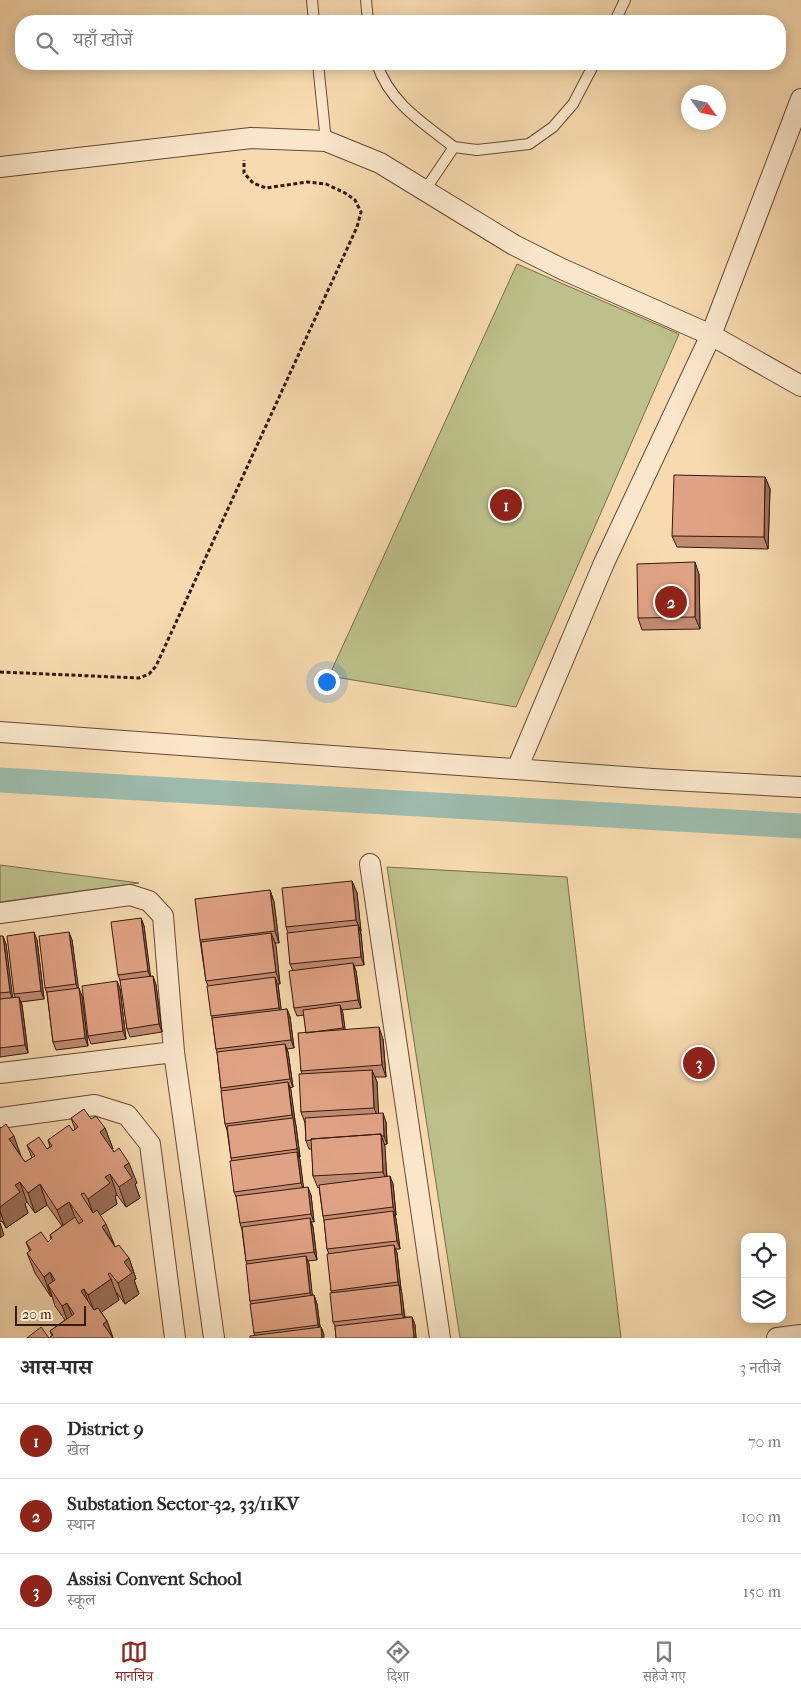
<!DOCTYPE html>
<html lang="hi">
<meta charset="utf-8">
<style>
body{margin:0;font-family:"IM FELL French Canon","Noto Serif Devanagari",serif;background:#f7f7f7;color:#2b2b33}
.controls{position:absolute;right:15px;bottom:15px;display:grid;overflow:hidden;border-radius:10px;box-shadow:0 2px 12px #0003}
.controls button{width:45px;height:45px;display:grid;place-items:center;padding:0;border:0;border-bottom:1px solid #e1e1e2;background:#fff;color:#2b2b33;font:25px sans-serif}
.compass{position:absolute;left:681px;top:85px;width:45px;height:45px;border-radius:50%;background:#fff;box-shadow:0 2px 12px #0003;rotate:123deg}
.scale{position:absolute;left:15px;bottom:12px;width:71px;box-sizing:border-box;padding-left:5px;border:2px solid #36180c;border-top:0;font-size:14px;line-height:18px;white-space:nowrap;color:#36180c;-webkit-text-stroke:4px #fae7cb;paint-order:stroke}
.you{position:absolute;left:326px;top:681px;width:18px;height:18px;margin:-12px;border:4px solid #fff;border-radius:50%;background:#1a73e8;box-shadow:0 0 0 8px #1a73e833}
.badge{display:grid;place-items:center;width:32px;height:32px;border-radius:50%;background:#8f2418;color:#fff;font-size:16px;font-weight:700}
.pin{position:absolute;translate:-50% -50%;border:2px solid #fff;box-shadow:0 1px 5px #0006}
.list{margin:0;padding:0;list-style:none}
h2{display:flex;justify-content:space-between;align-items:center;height:65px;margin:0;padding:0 20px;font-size:21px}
h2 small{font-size:16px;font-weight:400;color:#7c7c81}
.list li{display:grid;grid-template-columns:32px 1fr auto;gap:15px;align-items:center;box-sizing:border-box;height:75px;padding:0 20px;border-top:1px solid #e1e1e2}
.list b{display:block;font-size:19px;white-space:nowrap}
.list p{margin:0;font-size:16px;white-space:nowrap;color:#7c7c81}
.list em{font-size:16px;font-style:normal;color:#7c7c81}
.icon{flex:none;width:28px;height:28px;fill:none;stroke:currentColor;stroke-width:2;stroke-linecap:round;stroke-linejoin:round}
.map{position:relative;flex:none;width:801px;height:1338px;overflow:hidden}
.search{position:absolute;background:#fff;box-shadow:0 2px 12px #0003;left:15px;right:15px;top:15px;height:55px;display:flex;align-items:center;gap:12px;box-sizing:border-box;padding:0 18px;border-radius:20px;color:#7c7c81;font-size:19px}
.sheet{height:290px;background:#fff}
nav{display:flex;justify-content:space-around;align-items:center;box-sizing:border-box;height:70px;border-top:1px solid #e1e1e2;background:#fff;font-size:14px;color:#7c7c81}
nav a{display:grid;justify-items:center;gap:2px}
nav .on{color:#8f2418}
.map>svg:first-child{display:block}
.green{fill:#bdc08a;stroke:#7a6c4b}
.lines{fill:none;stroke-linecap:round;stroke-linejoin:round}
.canal{stroke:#9dbbac;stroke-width:25}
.lane-casing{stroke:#664835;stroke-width:12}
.street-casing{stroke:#664835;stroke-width:22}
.path{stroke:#36180c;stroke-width:3;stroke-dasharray:4 2.5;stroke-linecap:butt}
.lane{stroke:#fae7cb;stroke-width:10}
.street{stroke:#fae7cb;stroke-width:20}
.wall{fill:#c18b72;stroke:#36180c}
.shaded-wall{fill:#9d715c;stroke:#36180c}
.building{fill:#e0a284;stroke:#36180c}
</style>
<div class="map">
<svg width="801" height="1338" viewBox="0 0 801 1338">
<rect width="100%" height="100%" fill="#f7daaf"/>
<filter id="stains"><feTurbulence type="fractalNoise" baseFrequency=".004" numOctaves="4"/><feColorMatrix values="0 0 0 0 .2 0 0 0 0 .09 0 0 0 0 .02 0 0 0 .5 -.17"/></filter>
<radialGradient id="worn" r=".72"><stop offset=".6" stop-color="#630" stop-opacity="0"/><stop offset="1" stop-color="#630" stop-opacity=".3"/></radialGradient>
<path class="green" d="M 517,264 L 679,334 L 516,707 L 329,676 Z
M 0,865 L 139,883 L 0,902 Z
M 387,867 L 567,877 L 621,1338 L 460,1338 Z"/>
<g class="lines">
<path class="canal" d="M 0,780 L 801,826"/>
<defs>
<path id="lane" d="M 312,0 L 314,21
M 366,0 L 368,21
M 615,21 L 625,0
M 318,64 L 326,141
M 377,64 C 390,103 423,123 454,147
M 425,190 L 454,147 L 477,150 L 529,144 L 553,127 L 573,104 L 594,64"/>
<path id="street" d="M 0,167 L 251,138 L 326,141 L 380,163 L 514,245 L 562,269 L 711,335 L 801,386
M 0,732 L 653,779 L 801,787
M 517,769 L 604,563 L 711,335 L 801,99
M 370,864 L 440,1338
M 0,913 L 130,895 L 149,901 L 163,916 L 174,1052 L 214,1338
M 0,1073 L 174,1052
M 0,1118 L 95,1105 L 127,1115 L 150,1144 L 175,1338
M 777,1338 L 801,1335"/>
</defs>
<use href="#lane" class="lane-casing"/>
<use href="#street" class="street-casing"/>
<path class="path" d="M 0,672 L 139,678 L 149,674 L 156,666 L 357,227 L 361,212 L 355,200 L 345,193 L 326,184 L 307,182 L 266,188 L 253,183 L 244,173 L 244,160"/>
<use href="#lane" class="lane"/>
<use href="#street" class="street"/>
</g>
<path class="wall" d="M 765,477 L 770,489 L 768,549 L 677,547 L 672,536 Z
M 699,574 L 700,629 L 642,630 L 638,618 Z
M 352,881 L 357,893 L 364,965 L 354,966 L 356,971 L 361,1008 L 342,1010 L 345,1030 L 383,1039 L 386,1077 L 375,1077 L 377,1082 L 378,1114 L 386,1122 L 387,1144 L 384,1145 L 387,1176 L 393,1184 L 396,1215 L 395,1216 L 396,1219 L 400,1249 L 395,1249 L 397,1253 L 401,1290 L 405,1317 L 412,1317 L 415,1325 L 416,1338 L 336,1338 L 335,1326 L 333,1322 L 332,1293 L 331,1291 L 329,1254 L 327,1249 L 324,1220 L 323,1216 L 319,1187 L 318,1188 L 313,1176 L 312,1149 L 309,1149 L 306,1141 L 305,1123 L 301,1112 L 302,1074 L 301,1071 L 306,1033 L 304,1015 L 297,1016 L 294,1008 L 293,971 L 290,964 L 288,933 L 286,927 Z
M 270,890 L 274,902 L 279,943 L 275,943 L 280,984 L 278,984 L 281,1010 L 287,1009 L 290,1017 L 294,1048 L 287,1049 L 288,1052 L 293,1087 L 290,1088 L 295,1121 L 296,1126 L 300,1157 L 299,1157 L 300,1160 L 303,1187 L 311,1195 L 314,1222 L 311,1222 L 313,1227 L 317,1260 L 308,1261 L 309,1264 L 312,1296 L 314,1295 L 317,1304 L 320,1327 L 321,1327 L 324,1335 L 255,1336 L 254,1333 L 251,1304 L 250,1301 L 247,1264 L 246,1261 L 242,1230 L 240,1223 L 237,1199 L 234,1192 L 232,1161 L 231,1158 L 227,1130 L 225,1124 L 217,1052 L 216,1049 L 208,986 L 206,981 L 200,940 Z
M 141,918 L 144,926 L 150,977 L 153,976 L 156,985 L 162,1032 L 130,1037 L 127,1029 L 121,983 L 118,975 Z
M 0,936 L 6,944 L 12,998 L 15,997 L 14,994 L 37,940 L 44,999 L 21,1002 L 22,1005 L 28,1053 L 0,1057 Z
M 72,940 L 78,988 L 82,996 L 88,1046 L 56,1050 L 53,1042 L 47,993 L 45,988 Z
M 117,981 L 120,989 L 126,1039 L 91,1044 L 88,1036 Z
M 71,1118 L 91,1119 L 105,1128 L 113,1149 L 112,1149 L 137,1183 L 135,1184 L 140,1198 L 126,1207 L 117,1195 L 115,1196 L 117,1204 L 100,1215 L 114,1244 L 115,1247 L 129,1258 L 136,1279 L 134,1280 L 139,1294 L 125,1304 L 117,1293 L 117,1294 L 119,1300 L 101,1312 L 107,1321 L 113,1338 L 27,1338 L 49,1338 L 52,1336 L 50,1331 L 65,1320 L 55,1306 L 52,1296 L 51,1297 L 35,1273 L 27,1253 L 30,1252 L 26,1242 L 48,1242 L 51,1239 L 50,1235 L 62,1226 L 47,1205 L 35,1213 L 27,1202 L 25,1204 L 28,1213 L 6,1228 L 2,1221 L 0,1222 L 0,1127 L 25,1162 L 32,1158 L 27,1145 L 47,1149 L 50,1147 L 48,1140 L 73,1131 L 75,1129 Z"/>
<path class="shaded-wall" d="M 765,477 L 770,489 L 768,549 L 764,537 Z
M 695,562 L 699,574 L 700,629 L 695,617 Z
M 352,881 L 357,893 L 361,931 L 356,920 Z
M 270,890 L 274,902 L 279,943 L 275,931 Z
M 141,918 L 144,926 L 151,979 L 148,971 Z
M 358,925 L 361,934 L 364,965 L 361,957 Z
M 34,932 L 37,940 L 44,999 L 41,991 Z
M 69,932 L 72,940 L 79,992 L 76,984 Z
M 271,933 L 276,945 L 280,984 L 276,972 Z
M 3,936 L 6,944 L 13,1000 L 10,992 Z
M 353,963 L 356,971 L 361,1008 L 358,1000 Z
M 153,976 L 156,985 L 162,1032 L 159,1024 Z
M 275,977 L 278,985 L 282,1016 L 279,1008 Z
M 117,981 L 120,989 L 126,1039 L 123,1031 Z
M 79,988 L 82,996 L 88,1046 L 85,1038 Z
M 19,997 L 22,1005 L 28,1053 L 25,1045 Z
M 340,1005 L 343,1013 L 346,1037 L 343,1028 Z
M 287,1009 L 290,1017 L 294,1048 L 291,1040 Z
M 379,1027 L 383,1039 L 386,1077 L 382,1065 Z
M 285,1044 L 288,1052 L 293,1087 L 290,1079 Z
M 372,1070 L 377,1082 L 379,1120 L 374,1108 Z
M 288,1082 L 291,1090 L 295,1121 L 296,1126 L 300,1157 L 297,1149 Z
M 383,1113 L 386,1122 L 387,1144 L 384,1136 Z
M 105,1128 L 113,1149 L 107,1152 L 100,1132 Z
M 381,1134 L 385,1146 L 387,1183 L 383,1172 Z
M 14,1136 L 21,1156 L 9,1139 Z
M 297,1152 L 300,1160 L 304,1191 L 301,1183 Z
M 129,1163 L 137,1183 L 135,1184 L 140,1198 L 126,1207 L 119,1187 L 124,1166 Z
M 110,1174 L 117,1195 L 115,1196 L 117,1204 L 95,1219 L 88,1199 L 105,1177 Z
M 390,1176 L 393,1184 L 396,1215 L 393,1207 Z
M 20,1182 L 27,1202 L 25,1204 L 28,1213 L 6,1228 L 0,1211 L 0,1207 L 15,1185 Z
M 40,1184 L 47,1205 L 35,1213 L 28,1193 Z
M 308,1187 L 311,1195 L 314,1222 L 311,1214 Z
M 69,1202 L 77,1222 L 65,1230 L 57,1210 Z
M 393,1211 L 396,1219 L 400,1249 L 397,1241 Z
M 310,1218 L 313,1227 L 317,1260 L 314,1252 Z
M 0,1223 L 4,1235 L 0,1238 Z
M 106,1224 L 114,1244 L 102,1227 Z
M 394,1245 L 397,1253 L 401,1290 L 398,1282 Z
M 306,1256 L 309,1264 L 313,1301 L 310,1293 Z
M 129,1258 L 136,1279 L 134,1280 L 139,1294 L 125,1304 L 118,1283 L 124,1262 Z
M 50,1272 L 57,1293 L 48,1285 L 52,1296 L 51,1297 L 44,1277 Z
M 111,1279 L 119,1300 L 96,1316 L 88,1295 Z
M 399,1285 L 402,1293 L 405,1322 L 402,1314 Z
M 84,1289 L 91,1310 L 81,1291 Z
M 314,1295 L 317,1304 L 321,1334 L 318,1325 Z
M 67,1303 L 75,1323 L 70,1327 L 62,1306 Z
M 412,1317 L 415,1325 L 416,1338 L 414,1338 Z
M 107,1321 L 113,1338 L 108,1338 L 103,1324 Z
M 321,1327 L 324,1335 L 324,1338 L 322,1338 Z"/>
<path class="building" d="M 674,475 L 765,477 L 764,537 L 672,536 Z
M 695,562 L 695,617 L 638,618 L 637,564 Z
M 352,881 L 356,920 L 286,927 L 282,888 Z
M 270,890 L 275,931 L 200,940 L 195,899 Z
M 141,918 L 148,971 L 118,975 L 111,922 Z
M 358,925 L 361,957 L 290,964 L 287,933 Z
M 34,932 L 41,991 L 14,994 L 7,936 Z
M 69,932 L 76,984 L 45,988 L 39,936 Z
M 271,933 L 276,972 L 206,981 L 201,942 Z
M 0,936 L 3,936 L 10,992 L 0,993 Z
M 353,963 L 358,1000 L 294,1008 L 289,971 Z
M 153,976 L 159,1024 L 127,1029 L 120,980 Z
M 275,977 L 279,1008 L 211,1016 L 207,986 Z
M 117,981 L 123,1031 L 88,1036 L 82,986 Z
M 79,988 L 85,1038 L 53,1042 L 47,992 Z
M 19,997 L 25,1045 L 0,1048 L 0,999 Z
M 340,1005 L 343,1028 L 306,1033 L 303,1010 Z
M 287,1009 L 291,1040 L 216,1049 L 212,1018 Z
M 379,1027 L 382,1065 L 301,1071 L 298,1033 Z
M 285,1044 L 290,1079 L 221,1088 L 217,1052 Z
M 372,1070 L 374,1108 L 301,1112 L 299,1074 Z
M 288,1082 L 292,1115 L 225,1124 L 221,1091 Z
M 84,1109 L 91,1119 L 96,1116 L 105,1128 L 100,1132 L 114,1152 L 119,1148 L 129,1163 L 124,1166 L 132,1178 L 119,1187 L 110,1174 L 105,1177 L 110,1183 L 88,1199 L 84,1193 L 81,1194 L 93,1213 L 97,1210 L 106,1224 L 102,1227 L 115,1247 L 119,1245 L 129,1258 L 124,1262 L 132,1273 L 118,1283 L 110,1273 L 108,1274 L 111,1279 L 88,1295 L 84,1289 L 81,1291 L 94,1310 L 98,1308 L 107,1321 L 103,1324 L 113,1338 L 27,1338 L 41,1327 L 49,1338 L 53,1335 L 50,1331 L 74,1314 L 67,1303 L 62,1306 L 48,1285 L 55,1280 L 50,1272 L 44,1277 L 27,1253 L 31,1250 L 26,1242 L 41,1232 L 48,1242 L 52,1238 L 50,1235 L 75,1217 L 79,1224 L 83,1221 L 69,1202 L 57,1210 L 40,1184 L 28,1193 L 20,1182 L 15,1185 L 20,1192 L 0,1207 L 0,1127 L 1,1128 L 6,1124 L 14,1136 L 9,1139 L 25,1162 L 35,1156 L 27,1145 L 39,1137 L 47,1149 L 52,1146 L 48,1140 L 69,1125 L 73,1131 L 78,1127 L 71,1118 Z
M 383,1113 L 384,1136 L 381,1136 L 381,1134 L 311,1139 L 311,1140 L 306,1141 L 305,1118 Z
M 293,1118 L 297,1149 L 231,1158 L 227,1126 Z
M 381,1134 L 383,1172 L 313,1176 L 311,1139 Z
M 297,1152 L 301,1183 L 234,1192 L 230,1161 Z
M 390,1176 L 393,1207 L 323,1216 L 319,1185 Z
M 308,1187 L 311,1214 L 240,1223 L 236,1196 Z
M 393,1211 L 397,1241 L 327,1249 L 324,1220 Z
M 310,1218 L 314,1252 L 246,1261 L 242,1227 Z
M 394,1245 L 398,1282 L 331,1291 L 327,1254 Z
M 306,1256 L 310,1293 L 250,1301 L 246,1264 Z
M 399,1285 L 402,1314 L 333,1322 L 330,1293 Z
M 314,1295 L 318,1325 L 254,1333 L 250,1304 Z
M 412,1317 L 414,1338 L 336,1338 L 335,1326 Z
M 321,1327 L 322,1338 L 250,1338 L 250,1336 Z"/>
<rect width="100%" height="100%" filter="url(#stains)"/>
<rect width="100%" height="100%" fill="url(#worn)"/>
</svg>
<div class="controls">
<button><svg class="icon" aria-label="locate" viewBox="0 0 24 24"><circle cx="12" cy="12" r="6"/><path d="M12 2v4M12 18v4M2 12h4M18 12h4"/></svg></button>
<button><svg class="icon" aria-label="layers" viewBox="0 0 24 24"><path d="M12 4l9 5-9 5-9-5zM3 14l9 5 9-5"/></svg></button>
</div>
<svg class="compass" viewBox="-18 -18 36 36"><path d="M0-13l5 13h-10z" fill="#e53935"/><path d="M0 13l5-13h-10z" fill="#7c7c81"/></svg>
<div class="scale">20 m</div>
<div class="you"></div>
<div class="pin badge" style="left:506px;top:505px">1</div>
<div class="pin badge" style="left:671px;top:602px">2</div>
<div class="pin badge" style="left:699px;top:1063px">3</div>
<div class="search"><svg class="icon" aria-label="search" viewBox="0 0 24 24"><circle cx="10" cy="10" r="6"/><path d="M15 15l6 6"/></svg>यहाँ खोजें</div>
</div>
<section class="sheet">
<h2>आस-पास<small>3 नतीजे</small></h2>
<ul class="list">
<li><span class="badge">1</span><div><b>District 9</b><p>खेल</p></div><em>70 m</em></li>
<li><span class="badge">2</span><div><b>Substation Sector-32, 33/11KV</b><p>स्थान</p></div><em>100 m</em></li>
<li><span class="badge">3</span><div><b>Assisi Convent School</b><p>स्कूल</p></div><em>150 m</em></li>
</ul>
</section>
<nav>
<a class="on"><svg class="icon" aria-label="map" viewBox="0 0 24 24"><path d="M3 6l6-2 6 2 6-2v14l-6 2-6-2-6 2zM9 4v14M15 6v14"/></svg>मानचित्र</a>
<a><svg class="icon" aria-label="directions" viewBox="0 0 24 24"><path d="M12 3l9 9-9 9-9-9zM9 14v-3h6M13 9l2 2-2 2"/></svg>दिशा</a>
<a><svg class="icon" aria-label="saved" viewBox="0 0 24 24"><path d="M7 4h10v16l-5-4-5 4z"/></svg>सहेजे गए</a>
</nav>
